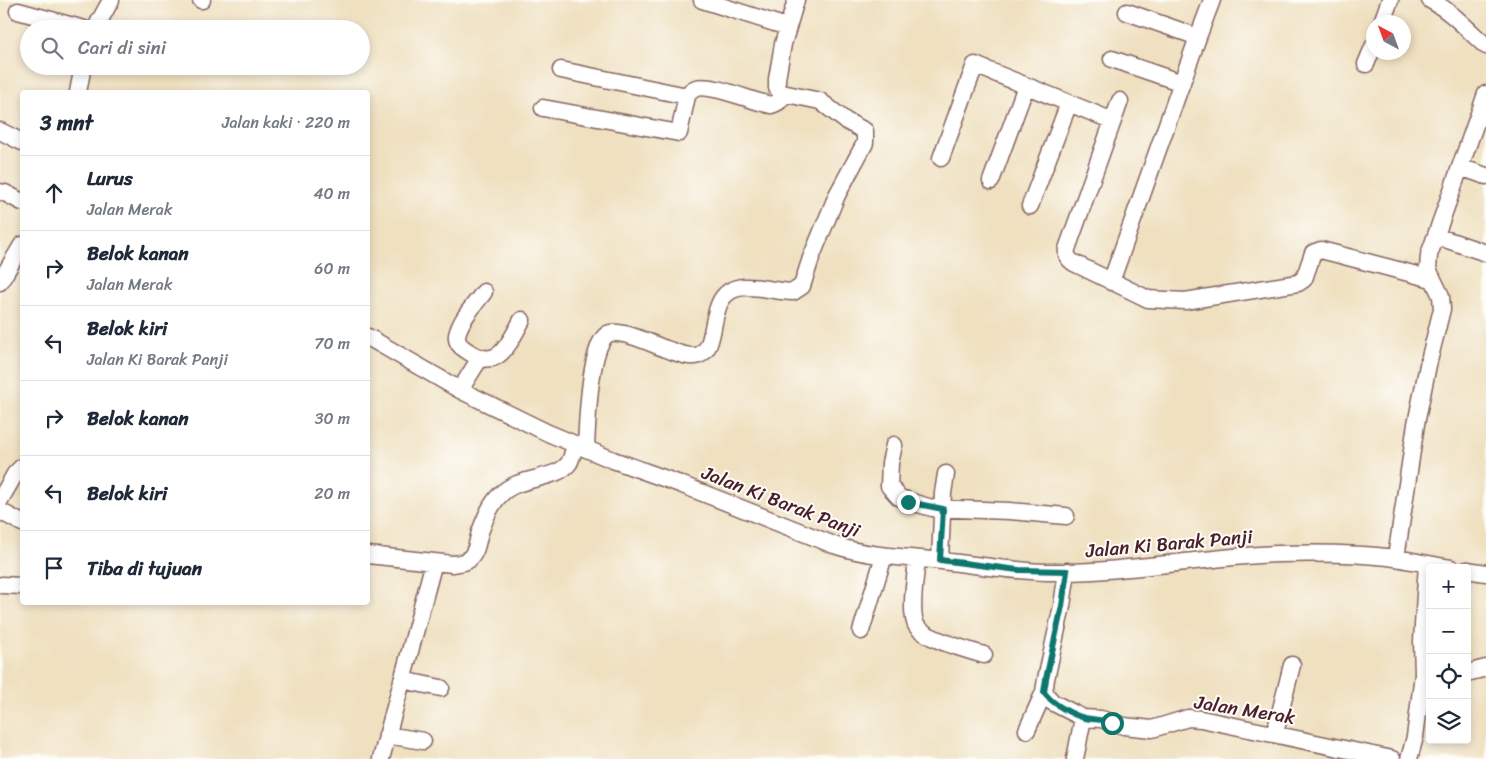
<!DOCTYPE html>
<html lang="id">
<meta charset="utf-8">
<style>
body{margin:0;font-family:Sriracha,sans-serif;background:#f2f2f3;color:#1f2937}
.controls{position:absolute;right:15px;bottom:15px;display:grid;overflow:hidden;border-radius:5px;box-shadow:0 2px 8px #0003}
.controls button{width:45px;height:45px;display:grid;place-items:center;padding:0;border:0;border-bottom:1px solid #e0e1e3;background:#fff;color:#1f2937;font:25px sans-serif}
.compass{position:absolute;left:1366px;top:15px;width:45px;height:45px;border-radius:50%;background:#fff;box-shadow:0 2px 8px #0003;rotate:319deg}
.stop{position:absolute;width:15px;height:15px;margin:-11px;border:4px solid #0f766e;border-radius:50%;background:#fff}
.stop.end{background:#0f766e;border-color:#fff;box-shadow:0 1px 5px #0008}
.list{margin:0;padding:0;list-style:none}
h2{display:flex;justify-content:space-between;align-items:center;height:65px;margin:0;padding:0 20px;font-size:21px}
h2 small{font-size:16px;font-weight:400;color:#747a83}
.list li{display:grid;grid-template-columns:32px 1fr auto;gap:15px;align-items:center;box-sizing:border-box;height:75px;padding:0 20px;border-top:1px solid #e0e1e3}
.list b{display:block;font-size:19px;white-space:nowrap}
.list p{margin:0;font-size:16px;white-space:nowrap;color:#747a83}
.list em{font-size:16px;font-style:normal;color:#747a83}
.icon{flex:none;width:28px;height:28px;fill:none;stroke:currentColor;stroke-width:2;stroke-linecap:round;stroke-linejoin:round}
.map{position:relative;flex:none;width:1486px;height:759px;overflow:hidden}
.search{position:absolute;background:#fff;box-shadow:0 2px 8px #0003;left:20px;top:20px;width:350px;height:55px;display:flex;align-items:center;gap:12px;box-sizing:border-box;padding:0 18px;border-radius:28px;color:#747a83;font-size:19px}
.panel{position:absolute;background:#fff;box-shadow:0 2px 8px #0003;left:20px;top:90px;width:350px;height:515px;border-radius:5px}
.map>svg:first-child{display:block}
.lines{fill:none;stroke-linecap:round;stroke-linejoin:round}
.minor-casing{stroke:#84635f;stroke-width:19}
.minor{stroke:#fff;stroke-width:16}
.route{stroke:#0f766e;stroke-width:6}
.labels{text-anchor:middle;stroke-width:4;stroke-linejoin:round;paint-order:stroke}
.street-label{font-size:19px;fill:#4a1f2b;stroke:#fdfcf7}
</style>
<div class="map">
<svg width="1486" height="759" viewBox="0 0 1486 759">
<rect width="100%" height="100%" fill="#fdfcf7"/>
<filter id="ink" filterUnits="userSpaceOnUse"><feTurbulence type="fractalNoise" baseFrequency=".02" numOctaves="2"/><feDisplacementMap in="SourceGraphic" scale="10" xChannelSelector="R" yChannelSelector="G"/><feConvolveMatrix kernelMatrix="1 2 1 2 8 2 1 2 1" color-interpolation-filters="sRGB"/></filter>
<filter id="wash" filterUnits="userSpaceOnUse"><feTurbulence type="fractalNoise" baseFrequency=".0096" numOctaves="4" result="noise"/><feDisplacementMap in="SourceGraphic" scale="20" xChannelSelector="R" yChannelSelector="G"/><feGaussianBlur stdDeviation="1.12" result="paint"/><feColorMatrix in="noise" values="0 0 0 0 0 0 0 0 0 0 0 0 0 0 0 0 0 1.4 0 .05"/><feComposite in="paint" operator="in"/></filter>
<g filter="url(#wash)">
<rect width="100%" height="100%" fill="#efe0c0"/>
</g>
<g filter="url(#ink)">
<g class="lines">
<defs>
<path id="minor" d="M 201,0 L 202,0
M 702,0 L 787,27
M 1430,0 C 1451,11 1468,30 1486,46
M 18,11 L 84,29
M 1382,22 L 1390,0
M 95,29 L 111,0
M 1198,37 L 1212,0
M 1112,59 L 1182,83
M 1366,64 L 1374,45
M 561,70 L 687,96
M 78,92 L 83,66
M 1120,101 L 1067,249 C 1066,256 1068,259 1074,263 L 1148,299 L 1185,301 L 1298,283 L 1304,279 L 1313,253 L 1321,250 L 1432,279
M 543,108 L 679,133 L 687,96 C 689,92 691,90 696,88 C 712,83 753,102 771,105 C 778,103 782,101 782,93
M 0,131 L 22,142
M 941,158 L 975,65 L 1113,121
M 1460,167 L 1486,176
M 991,181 L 1026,86
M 0,192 L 5,193 L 22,202
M 1030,206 L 1069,103
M 1436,236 L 1486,253
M 0,282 L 22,245
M 1111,282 L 1198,37 L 1127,12
M 484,292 C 475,304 460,320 457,335 C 456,342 461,347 466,350 C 498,373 508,345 522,320
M 368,337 L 460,390 L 548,433 L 613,460 L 680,484 L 834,545 C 869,557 906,557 942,561 C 977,565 1012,571 1047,572 C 1125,573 1201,557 1278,554 C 1317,553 1356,553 1395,558 C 1414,561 1432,565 1451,568
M 460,390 L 480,358
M 894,445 L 890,463 L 889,486 L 899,497 L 908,501 L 932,508 L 1009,511 L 1066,516
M 586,448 C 587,430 589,335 611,333 C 626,331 652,344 666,349 C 676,352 689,359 699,355 C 722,346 703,290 744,287 C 760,286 777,292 793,292 L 802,286 L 811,258 L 837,195 L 865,143 L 865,131 L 846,121 L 820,101 L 782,93 L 777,88 L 777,79 L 783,44 L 796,0
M 0,500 L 15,474 L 22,467
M 0,511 L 22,523
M 368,555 L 453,564 C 458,563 464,563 468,560 C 477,553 477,542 480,532 C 485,519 490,505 500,495 C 519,475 556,481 569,463 C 572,458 573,451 575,445
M 1396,558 L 1416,424 L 1428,365 L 1442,309 L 1441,296 L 1428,269 L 1429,255 L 1486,94
M 917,559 C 916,575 909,610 916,625 C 924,639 968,650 984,655
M 940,560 L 943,493 L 946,474
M 1467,570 L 1486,573
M 1067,571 L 1062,606 L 1046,679 L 1044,692 L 1052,702 L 1083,718 L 1101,719 L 1124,726 L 1152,729 L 1188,718 L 1201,719 L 1392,759
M 2,585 L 22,586
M 861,631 L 884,556
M 1467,673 L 1486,668
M 402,680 L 441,688
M 1027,730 L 1044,692
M 1275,733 L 1292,665
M 387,735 L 423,741
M 381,759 L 434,562
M 1075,759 L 1083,718
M 1409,759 L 1415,737 L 1423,674 L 1422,641 L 1427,564"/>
</defs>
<use href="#minor" class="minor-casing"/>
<use href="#minor" class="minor"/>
</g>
</g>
<g class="lines" filter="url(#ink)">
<path class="route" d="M 908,502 L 943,509 L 940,560 L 1018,570 L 1067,571 L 1062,606 L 1046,679 L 1044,692 C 1051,703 1072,715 1085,718 C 1095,720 1102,719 1112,723"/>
</g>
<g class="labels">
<g class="street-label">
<text transform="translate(781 501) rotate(21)" y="7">Jalan Ki Barak Panji</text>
<text transform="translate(1169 543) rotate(-5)" y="7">Jalan Ki Barak Panji</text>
<text transform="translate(1245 709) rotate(9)" y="7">Jalan Merak</text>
</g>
</g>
</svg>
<div class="controls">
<button>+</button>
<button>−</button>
<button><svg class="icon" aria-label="locate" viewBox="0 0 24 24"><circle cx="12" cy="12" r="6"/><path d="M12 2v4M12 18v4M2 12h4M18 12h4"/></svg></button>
<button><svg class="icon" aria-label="layers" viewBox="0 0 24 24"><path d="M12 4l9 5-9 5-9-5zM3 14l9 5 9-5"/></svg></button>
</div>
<svg class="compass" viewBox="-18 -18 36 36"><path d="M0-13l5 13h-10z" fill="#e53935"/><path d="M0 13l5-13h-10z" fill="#747a83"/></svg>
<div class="stop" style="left:1112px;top:723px"></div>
<div class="stop end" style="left:908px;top:502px"></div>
<div class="search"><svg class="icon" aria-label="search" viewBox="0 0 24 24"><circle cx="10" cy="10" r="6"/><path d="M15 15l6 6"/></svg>Cari di sini</div>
<section class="panel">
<h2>3 mnt<small>Jalan kaki · 220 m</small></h2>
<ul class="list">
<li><svg class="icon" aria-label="ahead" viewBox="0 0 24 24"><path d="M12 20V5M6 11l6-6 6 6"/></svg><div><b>Lurus</b><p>Jalan Merak</p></div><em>40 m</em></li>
<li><svg class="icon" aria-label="right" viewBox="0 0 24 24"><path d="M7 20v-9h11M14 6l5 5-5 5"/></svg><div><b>Belok kanan</b><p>Jalan Merak</p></div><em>60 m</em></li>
<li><svg class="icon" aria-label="left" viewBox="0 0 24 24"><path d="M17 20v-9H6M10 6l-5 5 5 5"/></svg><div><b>Belok kiri</b><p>Jalan Ki Barak Panji</p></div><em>70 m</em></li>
<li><svg class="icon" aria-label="right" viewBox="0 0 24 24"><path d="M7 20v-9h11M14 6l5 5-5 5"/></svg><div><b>Belok kanan</b></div><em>30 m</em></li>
<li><svg class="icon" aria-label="left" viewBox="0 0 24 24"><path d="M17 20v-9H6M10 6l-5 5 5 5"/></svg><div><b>Belok kiri</b></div><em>20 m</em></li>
<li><svg class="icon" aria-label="arrive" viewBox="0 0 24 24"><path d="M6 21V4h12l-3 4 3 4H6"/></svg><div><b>Tiba di tujuan</b></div></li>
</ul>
</section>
</div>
